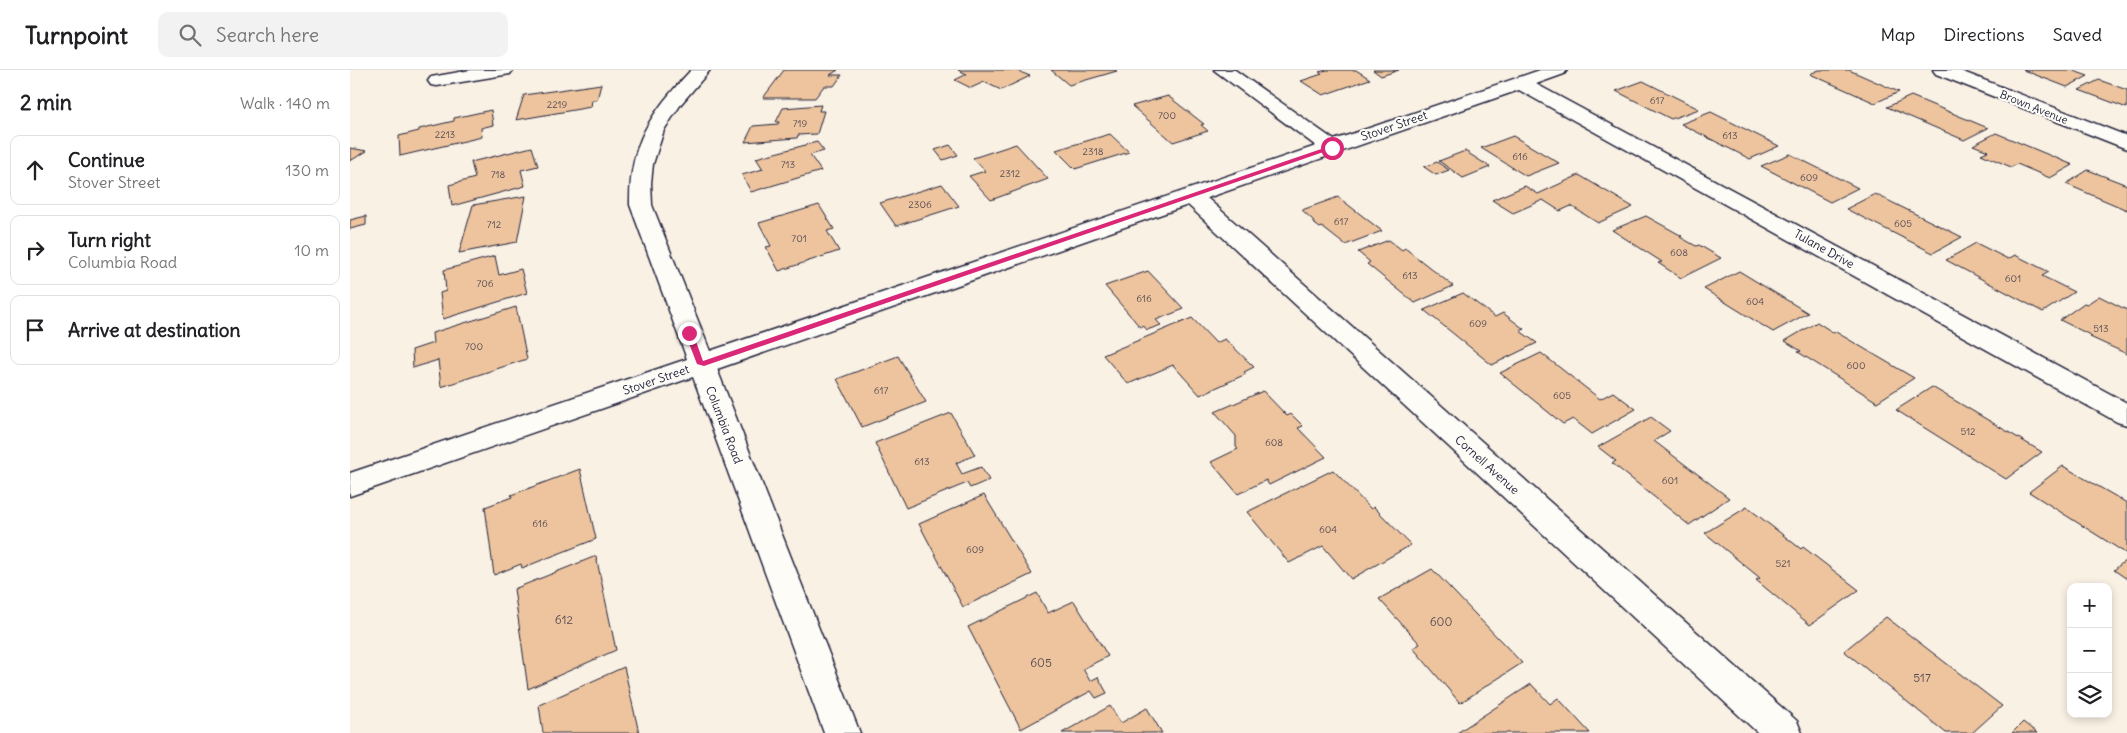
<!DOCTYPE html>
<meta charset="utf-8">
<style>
body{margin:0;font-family:Delius,sans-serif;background:#f2f2f2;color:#202124}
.controls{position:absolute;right:15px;bottom:15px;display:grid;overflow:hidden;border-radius:10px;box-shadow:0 2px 8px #0003}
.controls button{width:45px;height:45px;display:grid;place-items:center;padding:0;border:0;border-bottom:1px solid #e0e0e0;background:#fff;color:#202124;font:25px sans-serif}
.stop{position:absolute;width:15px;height:15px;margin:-11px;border:4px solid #db2777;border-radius:50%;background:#fff}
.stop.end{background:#db2777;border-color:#fff;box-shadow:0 1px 5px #0008}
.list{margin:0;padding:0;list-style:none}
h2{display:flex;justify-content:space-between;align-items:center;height:65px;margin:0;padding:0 20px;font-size:21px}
h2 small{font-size:16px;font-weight:400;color:#757577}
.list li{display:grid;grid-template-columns:32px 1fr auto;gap:15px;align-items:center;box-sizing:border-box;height:70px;margin:0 10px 10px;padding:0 10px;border:1px solid #e0e0e0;border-radius:10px}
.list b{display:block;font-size:19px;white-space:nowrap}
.list p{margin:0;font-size:16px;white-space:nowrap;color:#757577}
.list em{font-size:16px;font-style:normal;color:#757577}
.icon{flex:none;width:28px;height:28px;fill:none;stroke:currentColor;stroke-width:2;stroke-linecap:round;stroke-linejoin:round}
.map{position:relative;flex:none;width:1777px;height:663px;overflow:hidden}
header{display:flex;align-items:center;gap:30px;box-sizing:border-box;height:70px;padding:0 25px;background:#fff;border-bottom:1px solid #e0e0e0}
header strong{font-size:24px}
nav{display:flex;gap:28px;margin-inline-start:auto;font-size:18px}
.search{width:350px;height:45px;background:#f2f2f2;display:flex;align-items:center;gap:12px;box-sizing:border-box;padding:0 18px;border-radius:10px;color:#757577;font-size:19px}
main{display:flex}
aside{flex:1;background:#fff}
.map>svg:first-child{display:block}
.building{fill:#edc49d;stroke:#22223b}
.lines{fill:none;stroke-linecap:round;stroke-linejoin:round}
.minor-casing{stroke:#22223b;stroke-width:3}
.minor{fill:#fdfcf7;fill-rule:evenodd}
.route{fill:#db2777}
.labels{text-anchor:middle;stroke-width:4;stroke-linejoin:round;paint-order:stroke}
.number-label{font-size:10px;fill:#554a54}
.far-street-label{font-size:11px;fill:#22223b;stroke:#fdfcf7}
.street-label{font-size:12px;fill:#22223b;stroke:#fdfcf7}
.near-number-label{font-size:12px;fill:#554a54}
</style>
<header>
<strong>Turnpoint</strong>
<div class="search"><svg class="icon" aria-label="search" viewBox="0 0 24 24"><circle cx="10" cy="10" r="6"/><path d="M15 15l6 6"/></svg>Search here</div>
<nav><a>Map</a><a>Directions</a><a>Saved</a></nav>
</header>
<main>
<aside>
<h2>2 min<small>Walk · 140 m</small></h2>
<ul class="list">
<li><svg class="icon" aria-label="ahead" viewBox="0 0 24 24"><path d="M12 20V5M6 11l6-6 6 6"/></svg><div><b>Continue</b><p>Stover Street</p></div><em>130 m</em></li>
<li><svg class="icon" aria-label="right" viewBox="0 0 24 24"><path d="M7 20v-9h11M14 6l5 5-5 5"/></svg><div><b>Turn right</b><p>Columbia Road</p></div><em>10 m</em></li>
<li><svg class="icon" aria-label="arrive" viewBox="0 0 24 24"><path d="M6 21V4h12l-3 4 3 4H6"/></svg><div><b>Arrive at destination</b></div></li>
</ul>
</aside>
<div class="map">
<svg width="1777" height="663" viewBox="0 0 1777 663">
<rect width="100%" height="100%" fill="#faf1e5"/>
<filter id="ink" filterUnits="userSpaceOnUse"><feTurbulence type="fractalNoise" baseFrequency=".02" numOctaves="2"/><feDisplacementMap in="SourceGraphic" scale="10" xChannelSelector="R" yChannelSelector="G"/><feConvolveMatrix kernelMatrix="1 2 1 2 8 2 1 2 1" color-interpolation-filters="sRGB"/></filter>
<g filter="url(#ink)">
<path class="building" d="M 434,0 L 488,0 L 480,5 L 492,5 L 484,16 L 474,16 L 465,28 L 413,28 Z
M 608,0 L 665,0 L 680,6 L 651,20 L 634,12 L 621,18 L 605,10 L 617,4 Z
M 701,0 L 765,0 L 767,1 L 719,15 Z
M 977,0 L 1006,0 L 1020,9 L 973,25 L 951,11 L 972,4 L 969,2 Z
M 1023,0 L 1049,0 L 1031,6 Z
M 1469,0 L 1499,0 L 1549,22 L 1525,33 L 1460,4 Z
M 1673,0 L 1721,0 L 1738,6 L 1717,17 Z
M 1749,10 L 1777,20 L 1777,38 L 1729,20 Z
M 1293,11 L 1349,39 L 1321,49 L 1266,21 Z
M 251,14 L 247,30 L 242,30 L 241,37 L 166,50 L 174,25 Z
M 818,26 L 854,54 L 851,55 L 858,61 L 823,72 L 782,36 Z
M 1561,26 L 1638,58 L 1614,70 L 1537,37 Z
M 471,35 L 469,41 L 474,41 L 467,64 L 448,65 L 447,68 L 395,72 L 403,56 L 428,54 L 429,52 L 426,52 L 433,38 Z
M 141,40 L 143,55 L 131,58 L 132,67 L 50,86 L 49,66 L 69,61 L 69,59 L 104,51 L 104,48 Z
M 1361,42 L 1429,76 L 1400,89 L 1331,54 Z
M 1646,63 L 1723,95 L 1700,108 L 1667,94 L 1661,97 L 1631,84 L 1638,81 L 1623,75 Z
M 760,64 L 779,82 L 725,99 L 706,80 Z
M 1163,66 L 1209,93 L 1176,106 L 1131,78 Z
M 467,72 L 474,81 L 460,85 L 471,101 L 401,122 L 392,105 L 413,99 L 406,88 Z
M 666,74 L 698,109 L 641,130 L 619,106 L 635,101 L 623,88 Z
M 600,75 L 608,85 L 593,90 L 585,80 Z
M 182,77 L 188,96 L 171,100 L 175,116 L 102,136 L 99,115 L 125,108 L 121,92 Z
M 0,78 L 17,81 L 0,91 Z
M 1115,81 L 1140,97 L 1113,108 L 1089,91 Z
M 1440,84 L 1508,118 L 1480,132 L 1411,96 Z
M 1087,92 L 1099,100 L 1086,105 L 1074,97 Z
M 1738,100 L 1777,115 L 1777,140 L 1716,114 Z
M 1229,105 L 1283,137 L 1248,153 L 1221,136 L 1210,141 L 1193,130 L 1163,143 L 1142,130 L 1175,116 L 1188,124 Z
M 592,114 L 609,136 L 546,156 L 530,133 Z
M 1525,124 L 1612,167 L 1583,183 L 1496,139 Z
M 176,126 L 167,172 L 109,183 L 123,135 Z
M 988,127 L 1032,161 L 995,175 L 972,157 L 970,158 L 962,152 L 964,151 L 952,140 Z
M 469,135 L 484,159 L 477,161 L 489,181 L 429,201 L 416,177 L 421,176 L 409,153 Z
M 16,146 L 16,155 L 0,159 L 0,150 Z
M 1296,146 L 1332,166 L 1330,167 L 1346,176 L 1349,175 L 1371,188 L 1331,208 L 1308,193 L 1312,192 L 1262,160 Z
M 1039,170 L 1052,180 L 1055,178 L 1103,216 L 1065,233 L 1017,194 L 1020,192 L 1008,182 Z
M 1626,173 L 1658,189 L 1665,185 L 1699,202 L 1692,206 L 1724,222 L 1693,242 L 1596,190 Z
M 145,186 L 149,205 L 171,199 L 177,223 L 93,249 L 90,223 L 96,221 L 94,200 Z
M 798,201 L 834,239 L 806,250 L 811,255 L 797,260 L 793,255 L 790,257 L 755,216 Z
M 1389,201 L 1458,243 L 1423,262 L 1354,219 Z
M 1113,223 L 1145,247 L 1153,243 L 1174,259 L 1170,261 L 1187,273 L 1142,295 L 1074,240 Z
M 1749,226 L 1777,240 L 1777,284 L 1740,267 L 1742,266 L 1710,250 L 1734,233 L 1737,234 Z
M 166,237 L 177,289 L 91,317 L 88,290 L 63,298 L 62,280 L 83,273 L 82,263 Z
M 842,248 L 866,273 L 875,269 L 904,297 L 894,302 L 896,304 L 850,325 L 823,295 L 778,314 L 753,285 Z
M 1467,252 L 1484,263 L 1486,262 L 1564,308 L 1527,332 L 1448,282 L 1451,281 L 1435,271 Z
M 1191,283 L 1250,329 L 1263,322 L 1286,339 L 1242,364 L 1223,349 L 1213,354 L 1150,303 Z
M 548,286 L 576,332 L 512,357 L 487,309 Z
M 1582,317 L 1692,382 L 1656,409 L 1546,340 Z
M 913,321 L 937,346 L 941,344 L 953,356 L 948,358 L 976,387 L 919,415 L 916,410 L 888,424 L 861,392 L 888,379 L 886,377 L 886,366 L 865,342 Z
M 601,343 L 625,385 L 606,393 L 612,404 L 631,397 L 639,410 L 620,418 L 617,413 L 556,438 L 525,373 Z
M 1301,347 L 1320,361 L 1304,371 L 1379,428 L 1339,455 L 1262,393 L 1266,391 L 1248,377 Z
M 1713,396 L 1777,433 L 1777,484 L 1679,422 Z
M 230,399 L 246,469 L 172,498 L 171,494 L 144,505 L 135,437 L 162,427 L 161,425 Z
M 983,400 L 1021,439 L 1024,437 L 1061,475 L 1001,509 L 973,476 L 939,493 L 897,442 Z
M 634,425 L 682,504 L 613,537 L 569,454 Z
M 1397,437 L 1451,479 L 1453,477 L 1509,520 L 1460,555 L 1406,510 L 1410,508 L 1355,463 Z
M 246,486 L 266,580 L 178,619 L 164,519 Z
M 1777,489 L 1777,509 L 1764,500 Z
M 1082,499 L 1172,593 L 1110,633 L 1063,578 L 1070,574 L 1029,529 Z
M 687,523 L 698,543 L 724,531 L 758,586 L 733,599 L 740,611 L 748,607 L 757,623 L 746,628 L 741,621 L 671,659 L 618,557 Z
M 1536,547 L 1652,636 L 1622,663 L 1596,663 L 1494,581 Z
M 274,597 L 289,663 L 193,663 L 189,635 Z
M 1181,614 L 1200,634 L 1208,628 L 1240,663 L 1107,663 Z
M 760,636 L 771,653 L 797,638 L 812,663 L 712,663 Z
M 1673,652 L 1687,663 L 1662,663 Z"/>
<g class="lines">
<defs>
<path id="minor" d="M 121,0 L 163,0 L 160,4 L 154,5 L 87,16 L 81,15 L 78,11 L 81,7 Z
M 341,0 L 360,0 L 331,34 L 314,60 L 303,94 L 301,113 L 302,135 L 360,281 L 966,76 L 864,0 L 885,0 L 984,70 L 1190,0 L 1217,0 L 1214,4 L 1186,14 L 1777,333 L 1777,355 L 1767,352 L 1169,20 L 857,128 L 1447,651 L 1452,663 L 1408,663 L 838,135 L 367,299 L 510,663 L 474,663 L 343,307 L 0,426 L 0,403 L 337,289 L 280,135 C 279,73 300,44 341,0 Z
M 1583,0 L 1608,0 L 1777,66 L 1777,79 L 1586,4 Z"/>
</defs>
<use href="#minor" class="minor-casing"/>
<use href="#minor" class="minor"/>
</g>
</g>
<path class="route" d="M 980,76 L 985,78 L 354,296 L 347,294 L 335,263 L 339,260 L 343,263 L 353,291 Z"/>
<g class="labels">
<g class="number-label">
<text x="1307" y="34">617</text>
<text x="207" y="38">2219</text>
<text x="817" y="49">700</text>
<text x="450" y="57">719</text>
<text x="95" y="68">2213</text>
<text x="1380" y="69">613</text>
<text x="743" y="85">2318</text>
<text x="1170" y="90">616</text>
<text x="438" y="98">713</text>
<text x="660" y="107">2312</text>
<text x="148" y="108">718</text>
<text x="1459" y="111">609</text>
<text x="570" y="138">2306</text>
<text x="991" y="155">617</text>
<text x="1553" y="157">605</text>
<text x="144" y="158">712</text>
<text x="449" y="172">701</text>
<text x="1329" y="186">608</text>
<text x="1060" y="209">613</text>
<text x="1663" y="212">601</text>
<text x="135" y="217">706</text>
<text x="794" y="232">616</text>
<text x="1405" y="235">604</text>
<text x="1128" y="257">609</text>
<text x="1751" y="262">513</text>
<text x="124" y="280">700</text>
<text x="1506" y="299">600</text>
<text x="531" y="324">617</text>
<text x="1212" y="329">605</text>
<text x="1618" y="365">512</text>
<text x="924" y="376">608</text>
<text x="572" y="395">613</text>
<text x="1320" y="414">601</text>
<text x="190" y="457">616</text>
<text x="978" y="463">604</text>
<text x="625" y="483">609</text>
<text x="1433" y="497">521</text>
</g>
<g class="far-street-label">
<text transform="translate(1684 37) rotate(22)" y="4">Brown Avenue</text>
</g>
<g class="street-label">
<text transform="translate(1044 56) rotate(-19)" y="4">Stover Street</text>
<text transform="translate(1474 179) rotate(29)" y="4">Tulane Drive</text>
<text transform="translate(306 310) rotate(-19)" y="4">Stover Street</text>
<text transform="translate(374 355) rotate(69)" y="4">Columbia Road</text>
<text transform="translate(1137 395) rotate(42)" y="4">Cornell Avenue</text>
</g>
<g class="near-number-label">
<text x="214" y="554">612</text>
<text x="1091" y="556">600</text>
<text x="691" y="597">605</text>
<text x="1572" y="612">517</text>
</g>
</g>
</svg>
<div class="controls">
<button>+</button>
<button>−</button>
<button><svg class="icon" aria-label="layers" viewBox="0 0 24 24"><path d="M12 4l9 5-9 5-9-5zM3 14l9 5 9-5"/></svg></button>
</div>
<div class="stop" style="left:982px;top:78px"></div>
<div class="stop end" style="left:339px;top:263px"></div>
</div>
</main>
